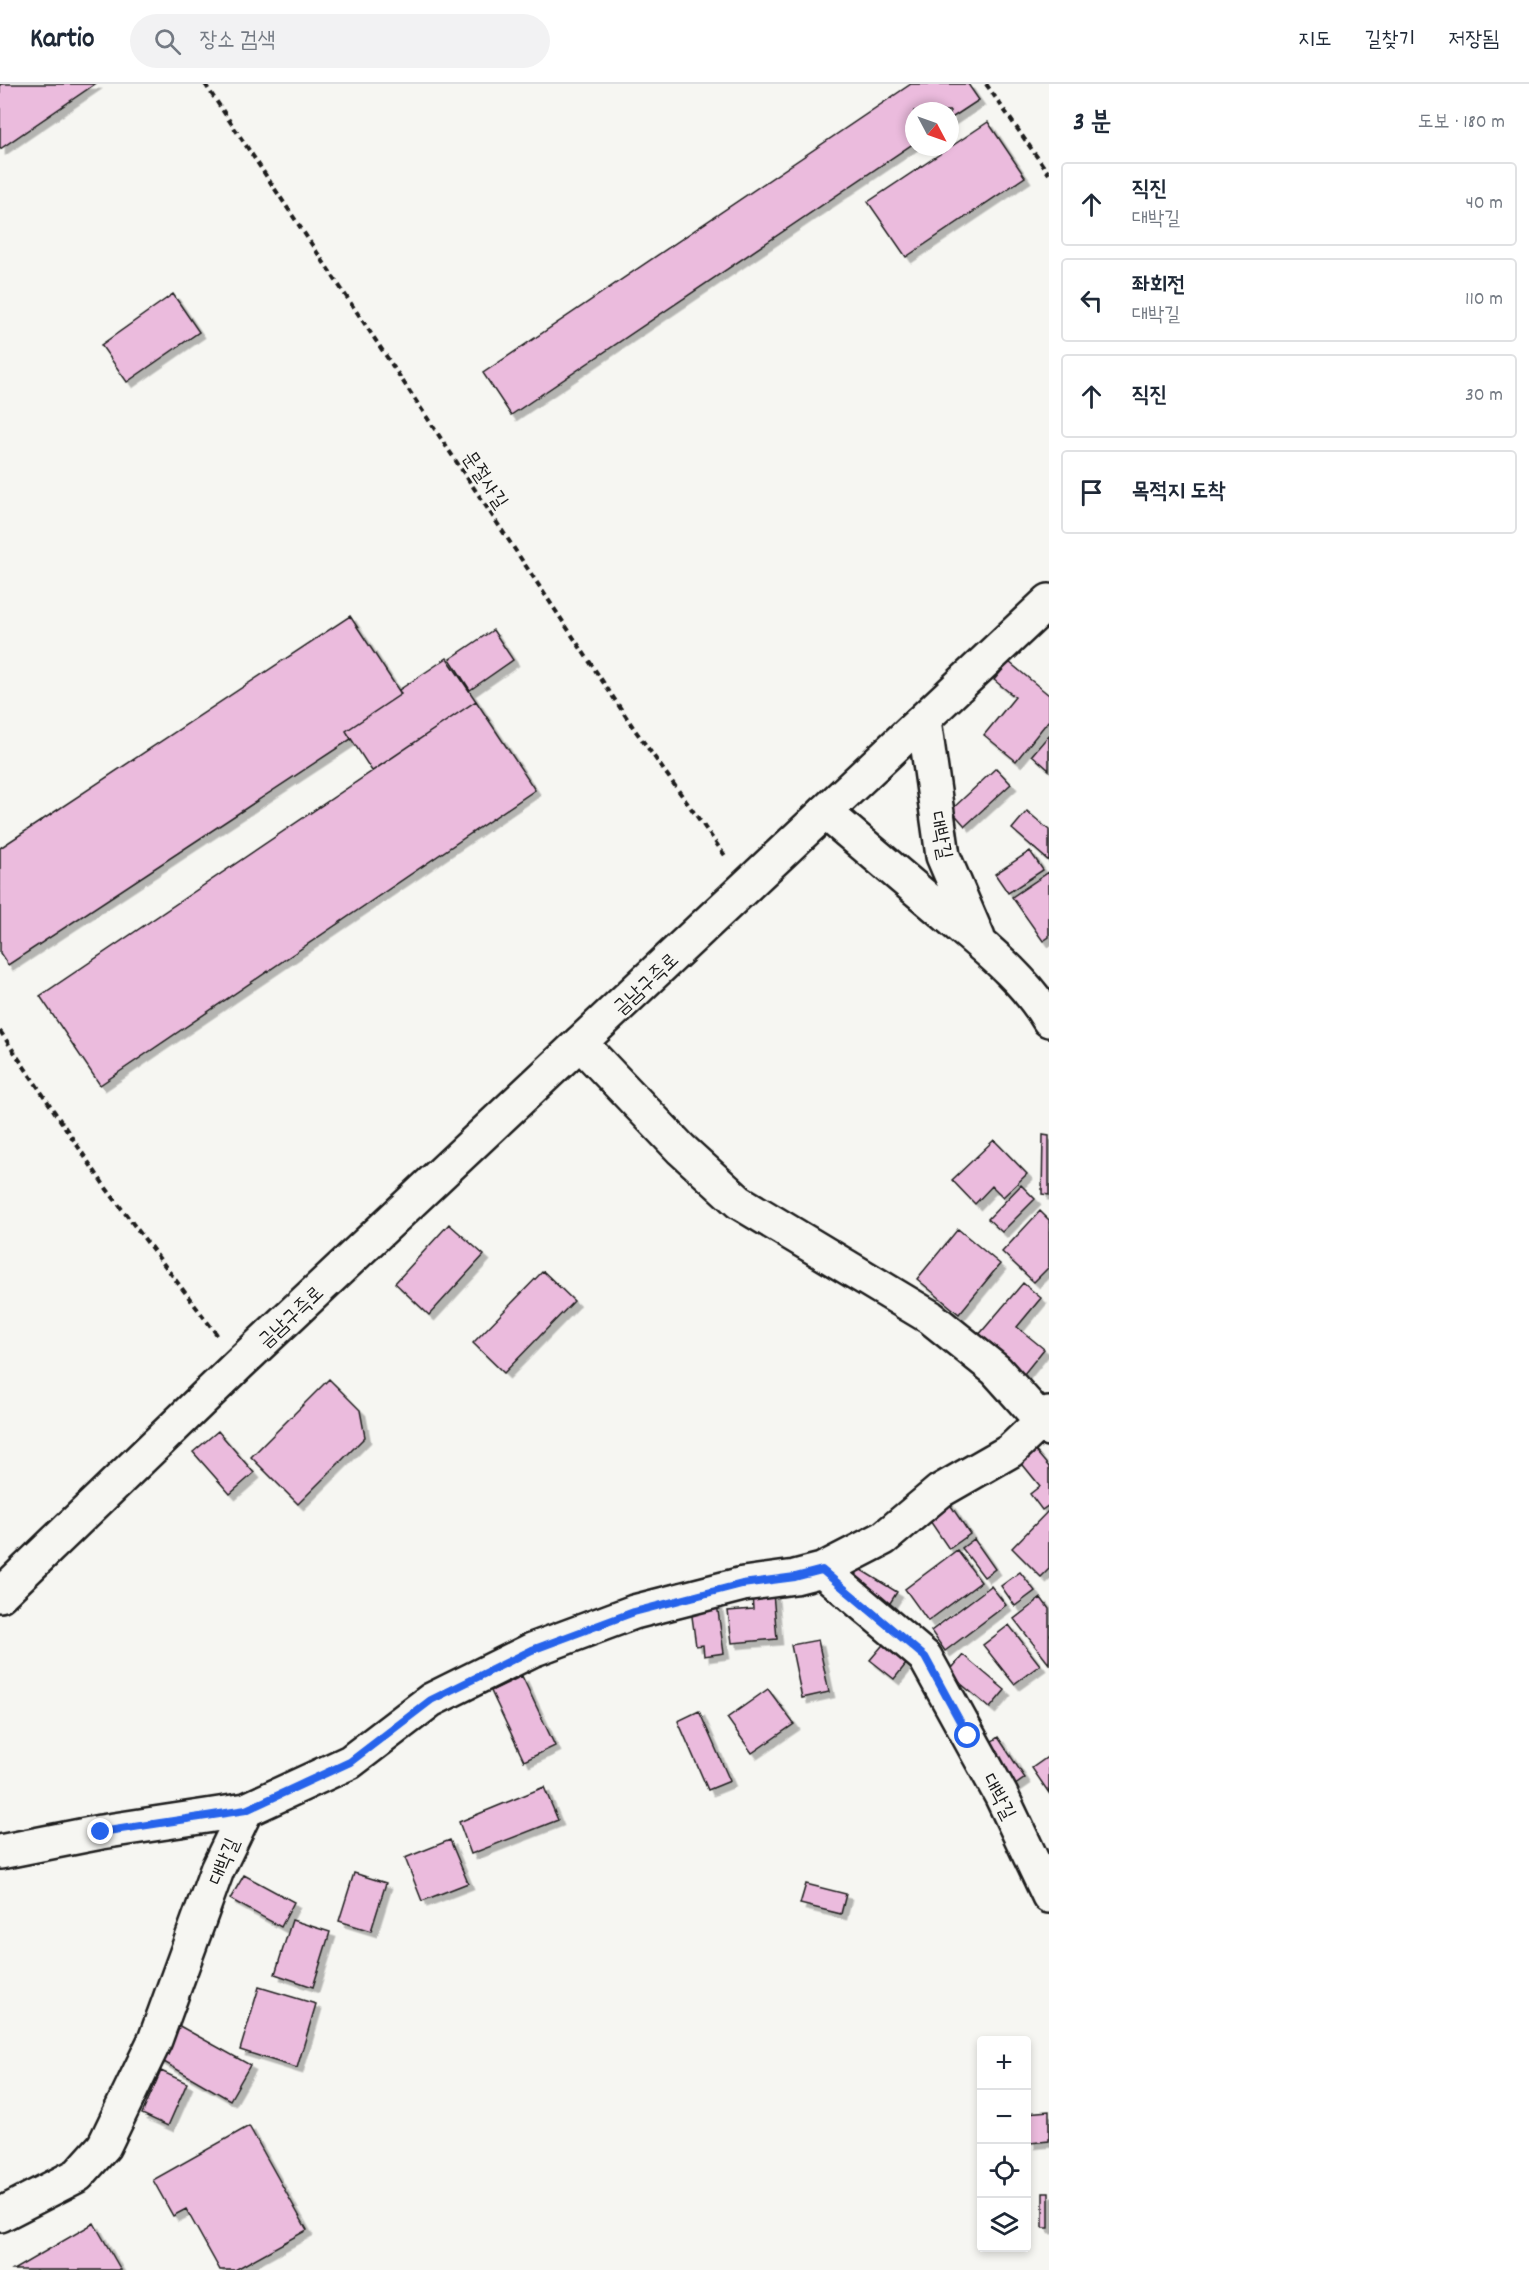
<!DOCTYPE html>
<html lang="ko">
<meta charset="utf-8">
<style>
body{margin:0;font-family:Dekko,"Poor Story",sans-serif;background:#f2f2f3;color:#1f2937}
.controls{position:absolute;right:18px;bottom:18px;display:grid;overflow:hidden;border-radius:6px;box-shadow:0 3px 9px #0003}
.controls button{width:54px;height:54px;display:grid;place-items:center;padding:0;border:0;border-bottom:2px solid #e0e1e3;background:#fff;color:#1f2937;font:30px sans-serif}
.compass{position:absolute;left:905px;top:18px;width:54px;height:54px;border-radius:50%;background:#fff;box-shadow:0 3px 9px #0003;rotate:131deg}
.stop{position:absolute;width:18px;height:18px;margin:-14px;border:4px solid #2563eb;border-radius:50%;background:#fff}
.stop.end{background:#2563eb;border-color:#fff;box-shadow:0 2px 6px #0008}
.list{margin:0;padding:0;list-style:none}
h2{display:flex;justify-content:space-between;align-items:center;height:78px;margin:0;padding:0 24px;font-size:26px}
h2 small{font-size:20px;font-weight:400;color:#747a83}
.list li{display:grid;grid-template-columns:39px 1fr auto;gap:18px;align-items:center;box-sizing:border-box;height:84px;margin:0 12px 12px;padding:0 12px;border:2px solid #e0e1e3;border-radius:6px}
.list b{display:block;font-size:22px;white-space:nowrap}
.list p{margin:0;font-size:20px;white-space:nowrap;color:#747a83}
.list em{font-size:20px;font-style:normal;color:#747a83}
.icon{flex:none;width:33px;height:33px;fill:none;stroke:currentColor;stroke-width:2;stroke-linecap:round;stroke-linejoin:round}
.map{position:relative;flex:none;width:1049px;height:2186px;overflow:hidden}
header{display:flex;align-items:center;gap:36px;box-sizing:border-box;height:84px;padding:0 30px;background:#fff;border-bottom:2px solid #e0e1e3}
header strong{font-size:28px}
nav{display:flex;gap:33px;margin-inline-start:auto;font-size:21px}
.search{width:420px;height:54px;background:#f2f2f3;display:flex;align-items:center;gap:15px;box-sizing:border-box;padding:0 21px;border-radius:33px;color:#747a83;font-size:22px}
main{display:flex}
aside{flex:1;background:#fff}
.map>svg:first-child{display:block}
.building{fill:#ebbbdd;stroke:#1c1c1c;stroke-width:1.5;filter:url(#shadow)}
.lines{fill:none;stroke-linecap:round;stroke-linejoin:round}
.street-casing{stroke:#1c1c1c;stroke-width:38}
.secondary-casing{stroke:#1c1c1c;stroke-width:38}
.path{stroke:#1c1c1c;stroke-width:4;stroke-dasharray:6 4.5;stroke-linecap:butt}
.street{stroke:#f6f6f2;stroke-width:33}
.secondary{stroke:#f6f6f2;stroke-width:33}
.route{stroke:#2563eb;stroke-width:8}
.labels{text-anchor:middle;stroke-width:4.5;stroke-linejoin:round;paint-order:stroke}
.street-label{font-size:20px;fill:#1c1c1c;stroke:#f6f6f2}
</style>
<header>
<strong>Kartio</strong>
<div class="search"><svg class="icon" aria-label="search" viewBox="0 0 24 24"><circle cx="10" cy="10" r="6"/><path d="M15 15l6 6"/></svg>장소 검색</div>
<nav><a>지도</a><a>길찾기</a><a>저장됨</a></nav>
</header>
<main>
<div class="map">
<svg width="1049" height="2186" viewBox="0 0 1049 2186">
<defs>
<filter id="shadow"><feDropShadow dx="5.5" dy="5.5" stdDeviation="0" flood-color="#0004"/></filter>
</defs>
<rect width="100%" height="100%" fill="#f6f6f2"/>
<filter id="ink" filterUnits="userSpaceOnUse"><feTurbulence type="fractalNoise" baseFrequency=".0167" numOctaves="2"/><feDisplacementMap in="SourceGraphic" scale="12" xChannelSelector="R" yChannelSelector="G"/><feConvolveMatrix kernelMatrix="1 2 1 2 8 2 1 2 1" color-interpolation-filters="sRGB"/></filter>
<g filter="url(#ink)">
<path class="building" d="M 0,0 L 95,0 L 0,65 Z
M 911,0 L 968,0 L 979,16 L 950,35 L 950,27 L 914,27 L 914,59 L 511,331 L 483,289 Z
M 988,38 L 1025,93 L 906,173 L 868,118 Z
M 173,210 L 199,248 L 127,298 L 101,261 Z
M 350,532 L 401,610 L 346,647 L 351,655 L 8,881 L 0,869 L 0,764 Z
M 493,546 L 513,576 L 470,606 L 450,575 Z
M 447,574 L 476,617 L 372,687 L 346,647 L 401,610 L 399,606 Z
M 1009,578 L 1049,611 L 1049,636 L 1016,677 L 984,651 L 1015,613 L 994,596 Z
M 476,617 L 535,706 L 100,1001 L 40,912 Z
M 1049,651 L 1049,686 L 1032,671 Z
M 996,684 L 1011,700 L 965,742 L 951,726 Z
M 1027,727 L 1049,746 L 1049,777 L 1012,745 Z
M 1030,767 L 1043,786 L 1008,809 L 995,790 Z
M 1049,788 L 1049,853 L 1043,857 L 1012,813 Z
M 1043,1051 L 1049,1052 L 1049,1111 L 1042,1110 Z
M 994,1056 L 1027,1090 L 1003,1113 L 992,1102 L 975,1120 L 952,1096 Z
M 1021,1101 L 1035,1115 L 1002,1148 L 988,1135 Z
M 1040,1127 L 1049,1136 L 1049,1183 L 1034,1198 L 1002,1168 Z
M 449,1140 L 484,1171 L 429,1231 L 395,1199 Z
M 958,1145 L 1000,1180 L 959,1230 L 917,1195 Z
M 543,1187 L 574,1217 L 504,1289 L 473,1259 Z
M 1023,1199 L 1041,1214 L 1017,1243 L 1044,1265 L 1024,1290 L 978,1252 Z
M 329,1295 L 360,1326 L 365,1353 L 298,1420 L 251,1373 Z
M 218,1347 L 254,1389 L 230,1410 L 193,1368 Z
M 1033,1364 L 1049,1383 L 1049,1421 L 1042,1426 L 1030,1410 L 1040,1402 L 1019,1376 Z
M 947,1416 L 970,1450 L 949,1465 L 926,1431 Z
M 1049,1426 L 1049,1485 L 1041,1493 L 1012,1464 Z
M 974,1455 L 995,1485 L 984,1493 L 962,1464 Z
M 957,1466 L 981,1498 L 928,1537 L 905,1505 Z
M 858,1484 L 897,1508 L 885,1527 L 846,1502 Z
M 1020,1488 L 1035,1507 L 1015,1522 L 1001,1502 Z
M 991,1502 L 1006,1521 L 945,1567 L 931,1547 Z
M 773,1509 L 777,1555 L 732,1559 L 728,1527 L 753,1525 L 752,1510 Z
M 1041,1514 L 1049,1525 L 1049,1580 L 1014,1535 Z
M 717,1520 L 724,1569 L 704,1572 L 703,1561 L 696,1562 L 691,1525 Z
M 1009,1541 L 1040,1581 L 1014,1600 L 983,1561 Z
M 818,1556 L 829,1608 L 802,1614 L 791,1561 Z
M 887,1556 L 910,1575 L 894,1595 L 870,1576 Z
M 963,1571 L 1005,1606 L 990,1624 L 948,1589 Z
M 522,1592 L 555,1662 L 524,1677 L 491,1607 Z
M 768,1605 L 794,1640 L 752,1669 L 727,1634 Z
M 699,1627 L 730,1697 L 708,1706 L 678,1637 Z
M 998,1653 L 1025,1694 L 1011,1704 L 983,1664 Z
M 1049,1672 L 1049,1709 L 1032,1684 Z
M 544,1703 L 558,1736 L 471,1770 L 459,1738 Z
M 450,1756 L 468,1799 L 422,1817 L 405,1774 Z
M 354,1789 L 386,1799 L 371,1847 L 339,1837 Z
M 244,1791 L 294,1818 L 281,1843 L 230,1815 Z
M 806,1800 L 846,1810 L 841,1830 L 800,1820 Z
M 292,1836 L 330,1848 L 313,1903 L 275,1890 Z
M 259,1903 L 316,1920 L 297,1984 L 240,1966 Z
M 176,1940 L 250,1981 L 230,2016 L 157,1974 Z
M 161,1987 L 187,1999 L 168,2042 L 142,2030 Z
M 1049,2027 L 1049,2057 L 1030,2059 L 1026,2029 Z
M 249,2042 L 307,2146 L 235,2186 L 220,2186 L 186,2125 L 173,2132 L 153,2096 Z
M 1043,2109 L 1049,2109 L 1049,2144 L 1043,2144 Z
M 94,2139 L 121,2186 L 13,2186 Z"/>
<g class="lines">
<defs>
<path id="street" d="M 924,636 L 943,772 L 978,854
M 825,728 C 865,762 904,795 944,829 C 981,861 1024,893 1049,936
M 580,959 L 681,1065 L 739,1118 L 930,1233 L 996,1286 L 1049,1345
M 822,1486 L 925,1573 L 1001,1711 L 1049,1812
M 0,1768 L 101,1748 L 246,1726 L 350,1678 L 431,1616 L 532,1566 L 634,1528 L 743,1500 L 795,1493 L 822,1486 L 884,1454 L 940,1407 L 1010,1367 L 1049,1330
M 0,2131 L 78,2091 L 104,2062 L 155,1956 L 217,1786 L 246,1726"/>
<path id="secondary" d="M 0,1511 L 239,1280 L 1049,517"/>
</defs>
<use href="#street" class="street-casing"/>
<use href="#secondary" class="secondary-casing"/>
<path class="path" d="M 205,0 L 635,646 L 726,773
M 986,0 L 1049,90
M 0,947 L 106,1104 L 218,1252"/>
<use href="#street" class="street"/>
<use href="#secondary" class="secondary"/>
</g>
</g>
<g class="lines" filter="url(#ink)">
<path class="route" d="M 101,1748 L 246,1726 L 350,1678 L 431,1616 L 532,1566 L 634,1528 L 742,1500 L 795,1493 L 822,1486 L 925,1573 L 968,1652"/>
</g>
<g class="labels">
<g class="street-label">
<text transform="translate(486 395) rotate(56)" y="7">문절사길</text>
<text transform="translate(942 751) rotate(79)" y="7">대박길</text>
<text transform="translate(645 899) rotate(-43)" y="7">금남구즉로</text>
<text transform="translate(290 1232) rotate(-43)" y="7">금남구즉로</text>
<text transform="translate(1000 1712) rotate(62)" y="7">대박길</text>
<text transform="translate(223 1777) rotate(-67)" y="7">대박길</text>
</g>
</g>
</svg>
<div class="controls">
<button>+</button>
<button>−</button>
<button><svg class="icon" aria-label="locate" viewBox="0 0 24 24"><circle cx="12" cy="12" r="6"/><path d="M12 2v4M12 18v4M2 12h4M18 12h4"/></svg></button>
<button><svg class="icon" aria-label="layers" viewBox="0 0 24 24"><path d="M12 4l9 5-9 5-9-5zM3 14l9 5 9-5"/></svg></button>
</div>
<svg class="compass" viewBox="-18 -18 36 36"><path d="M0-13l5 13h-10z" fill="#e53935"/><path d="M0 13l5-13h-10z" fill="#747a83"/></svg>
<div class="stop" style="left:968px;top:1652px"></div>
<div class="stop end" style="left:101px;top:1748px"></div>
</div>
<aside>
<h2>3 분<small>도보 · 180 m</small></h2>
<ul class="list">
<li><svg class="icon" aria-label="ahead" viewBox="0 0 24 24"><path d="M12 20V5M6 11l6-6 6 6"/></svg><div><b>직진</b><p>대박길</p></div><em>40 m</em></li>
<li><svg class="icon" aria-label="left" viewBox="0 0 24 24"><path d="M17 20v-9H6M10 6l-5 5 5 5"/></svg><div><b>좌회전</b><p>대박길</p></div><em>110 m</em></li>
<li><svg class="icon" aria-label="ahead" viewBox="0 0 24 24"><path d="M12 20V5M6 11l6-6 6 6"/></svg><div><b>직진</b></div><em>30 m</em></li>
<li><svg class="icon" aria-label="arrive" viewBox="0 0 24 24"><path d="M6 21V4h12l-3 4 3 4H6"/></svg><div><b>목적지 도착</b></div></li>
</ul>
</aside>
</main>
